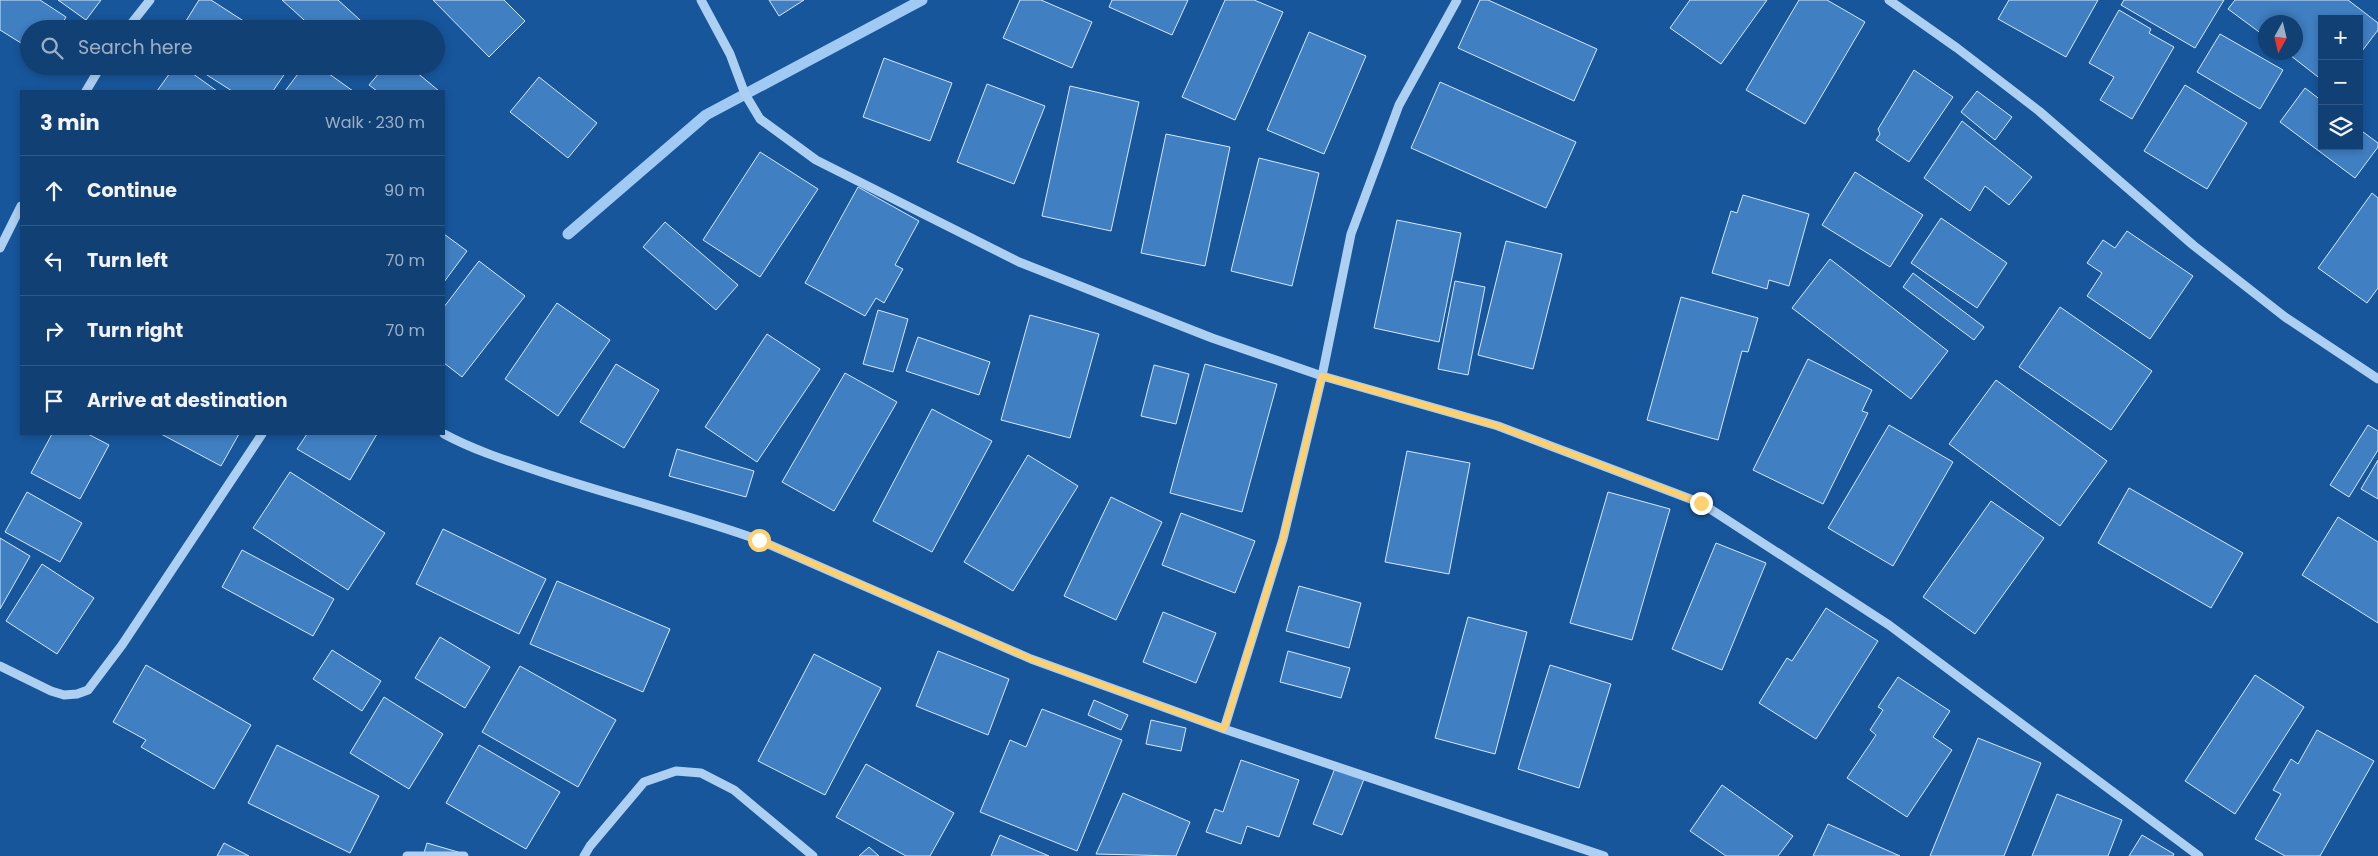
<!DOCTYPE html>
<meta charset="utf-8">
<style>
body{margin:0;font-family:Poppins,sans-serif;background:#1e4b7c;color:#f1f3f6}
.controls{position:absolute;right:15px;top:15px;display:grid;overflow:hidden;border-radius:0px;box-shadow:0 2px 8px #0003}
.controls button{width:45px;height:45px;display:grid;place-items:center;padding:0;border:0;border-bottom:1px solid #305986;background:#114074;color:#f1f3f6;font:25px sans-serif}
.compass{position:absolute;left:2258px;top:15px;width:45px;height:45px;border-radius:50%;background:#114074;box-shadow:0 2px 8px #0003;rotate:188deg}
.stop{position:absolute;width:15px;height:15px;margin:-11px;border:4px solid #ffd06e;border-radius:50%;background:#fff}
.stop.end{background:#ffd06e;border-color:#fff;box-shadow:0 1px 5px #0008}
.list{margin:0;padding:0;list-style:none}
h2{display:flex;justify-content:space-between;align-items:center;height:65px;margin:0;padding:0 20px;font-size:21px}
h2 small{font-size:16px;font-weight:400;color:#9cafc5}
.list li{display:grid;grid-template-columns:32px 1fr auto;gap:15px;align-items:center;box-sizing:border-box;height:70px;padding:0 20px;border-top:1px solid #305986}
.list b{display:block;font-size:19px;white-space:nowrap}
.list em{font-size:16px;font-style:normal;color:#9cafc5}
.icon{flex:none;width:28px;height:28px;fill:none;stroke:currentColor;stroke-width:2;stroke-linecap:round;stroke-linejoin:round}
.map{position:relative;flex:none;width:2378px;height:856px;overflow:hidden}
.search{position:absolute;background:#114074;box-shadow:0 2px 8px #0003;left:20px;top:20px;width:425px;height:55px;display:flex;align-items:center;gap:12px;box-sizing:border-box;padding:0 18px;border-radius:28px;color:#9cafc5;font-size:19px}
.panel{position:absolute;background:#114074;box-shadow:0 2px 8px #0003;left:20px;top:90px;width:425px;height:345px;border-radius:0px}
.map>svg:first-child{display:block}
.lines{fill:none;stroke-linecap:round;stroke-linejoin:round}
.stream{stroke:#a0caf4;stroke-width:11}
.building{fill:#407fc2;stroke:#d5e8fc}
.minor{stroke:#adcff2;stroke-width:9}
.route{stroke:#ffd06e;stroke-width:6}
</style>
<div class="map">
<svg width="2378" height="856" viewBox="0 0 2378 856">
<rect width="100%" height="100%" fill="#17569b"/>
<g class="lines">
<path class="stream" d="M 568,234 L 706,115 L 922,0"/>
</g>
<path class="building" d="M 0,0 L 40,0 L 66,17 L 59,29 L 29,29 L 29,48 L 0,30 Z
M 58,0 L 101,0 L 86,20 Z
M 199,0 L 211,0 L 256,29 L 181,29 Z
M 282,0 L 338,0 L 370,29 L 314,29 Z
M 433,0 L 504,0 L 525,21 L 489,57 Z
M 769,0 L 804,0 L 779,16 Z
M 1020,0 L 1041,0 L 1092,22 L 1072,68 L 1003,38 Z
M 1112,0 L 1188,0 L 1172,35 L 1109,7 Z
M 1225,0 L 1254,0 L 1283,12 L 1235,120 L 1182,97 Z
M 1480,0 L 1488,0 L 1597,49 L 1574,101 L 1458,48 Z
M 1690,0 L 1767,0 L 1721,64 L 1670,28 Z
M 1799,0 L 1827,0 L 1865,22 L 1805,124 L 1746,90 Z
M 2009,0 L 2098,0 L 2066,57 L 1998,19 Z
M 2124,0 L 2224,0 L 2195,48 L 2121,5 Z
M 2235,0 L 2348,0 L 2378,23 L 2378,30 L 2359,55 L 2359,19 L 2322,19 L 2322,80 L 2286,52 L 2296,52 L 2296,22 L 2266,22 L 2266,37 L 2228,9 Z
M 2119,10 L 2151,29 L 2149,33 L 2174,47 L 2132,119 L 2100,100 L 2114,77 L 2089,63 Z
M 1309,32 L 1366,56 L 1324,154 L 1267,130 Z
M 2220,34 L 2283,70 L 2260,109 L 2197,72 Z
M 884,58 L 952,83 L 930,141 L 863,117 Z
M 175,66 L 182,66 L 217,91 L 157,91 Z
M 193,66 L 290,66 L 273,91 L 232,91 Z
M 304,66 L 318,66 L 353,91 L 285,91 Z
M 385,66 L 409,66 L 439,91 L 377,91 L 369,85 Z
M 1914,70 L 1953,97 L 1909,162 L 1876,140 L 1880,134 L 1878,129 Z
M 539,77 L 597,123 L 568,158 L 510,112 Z
M 1440,82 L 1576,142 L 1546,208 L 1411,148 Z
M 987,84 L 1045,106 L 1014,184 L 957,162 Z
M 2185,85 L 2247,123 L 2207,189 L 2144,151 Z
M 1070,86 L 1139,102 L 1111,231 L 1042,216 Z
M 2305,88 L 2322,101 L 2322,146 L 2359,146 L 2359,129 L 2378,143 L 2378,147 L 2355,178 L 2280,122 Z
M 1977,91 L 2012,117 L 1995,140 L 1961,112 Z
M 1962,121 L 2032,177 L 2009,205 L 1985,186 L 1970,211 L 1924,178 Z
M 1166,134 L 1230,147 L 1205,266 L 1141,253 Z
M 760,152 L 818,189 L 760,277 L 703,240 Z
M 1259,158 L 1319,173 L 1292,286 L 1231,271 Z
M 1855,172 L 1923,215 L 1890,267 L 1822,225 Z
M 858,187 L 919,221 L 895,265 L 903,269 L 884,303 L 876,298 L 865,316 L 805,283 Z
M 2372,193 L 2378,198 L 2378,288 L 2367,303 L 2318,268 Z
M 1743,195 L 1809,214 L 1789,286 L 1769,280 L 1767,289 L 1712,273 L 1731,211 L 1737,213 Z
M 1941,218 L 2007,263 L 1977,308 L 1911,263 Z
M 1397,220 L 1461,233 L 1439,342 L 1374,328 Z
M 665,222 L 738,285 L 716,310 L 643,247 Z
M 2127,231 L 2193,276 L 2150,339 L 2087,296 L 2102,273 L 2087,263 L 2103,240 L 2115,248 Z
M 444,234 L 467,251 L 444,282 Z
M 1506,241 L 1562,254 L 1533,369 L 1478,355 Z
M 1830,259 L 1948,351 L 1911,399 L 1792,308 Z
M 479,261 L 525,296 L 462,377 L 444,363 L 444,307 Z
M 1913,273 L 1984,327 L 1974,340 L 1903,287 Z
M 1455,281 L 1485,287 L 1468,375 L 1438,369 Z
M 1681,297 L 1758,318 L 1748,352 L 1742,351 L 1718,440 L 1647,420 Z
M 557,303 L 610,340 L 558,416 L 505,379 Z
M 2060,307 L 2152,371 L 2111,430 L 2019,367 Z
M 878,310 L 908,319 L 893,372 L 863,364 Z
M 1030,315 L 1099,334 L 1070,438 L 1001,420 Z
M 767,334 L 820,369 L 757,462 L 705,427 Z
M 918,337 L 990,362 L 979,395 L 906,371 Z
M 1808,359 L 1872,390 L 1862,411 L 1868,413 L 1823,504 L 1753,470 Z
M 616,364 L 659,390 L 624,448 L 580,422 Z
M 1205,364 L 1277,384 L 1242,512 L 1170,493 Z
M 1154,365 L 1189,374 L 1176,424 L 1141,416 Z
M 845,373 L 897,402 L 834,511 L 782,482 Z
M 1996,380 L 2107,461 L 2060,526 L 1949,444 Z
M 932,409 L 992,441 L 932,552 L 873,521 Z
M 1889,425 L 1953,462 L 1893,566 L 1828,528 Z
M 2368,425 L 2378,431 L 2378,450 L 2349,497 L 2330,485 Z
M 52,434 L 88,434 L 109,445 L 80,499 L 31,473 Z
M 161,434 L 239,434 L 221,466 Z
M 307,434 L 377,434 L 350,480 L 297,449 Z
M 677,449 L 754,471 L 746,497 L 669,476 Z
M 1407,451 L 1470,463 L 1449,574 L 1385,562 Z
M 1028,455 L 1078,486 L 1013,591 L 964,562 Z
M 2378,460 L 2378,499 L 2361,489 Z
M 290,472 L 385,533 L 348,590 L 253,528 Z
M 2129,488 L 2243,553 L 2211,608 L 2098,543 Z
M 27,492 L 82,523 L 60,562 L 5,532 Z
M 1608,492 L 1670,509 L 1632,640 L 1570,623 Z
M 1111,497 L 1162,522 L 1116,620 L 1064,596 Z
M 1991,501 L 2044,538 L 1975,634 L 1923,597 Z
M 1181,513 L 1255,541 L 1235,593 L 1162,565 Z
M 2338,517 L 2378,542 L 2378,623 L 2302,575 Z
M 443,529 L 546,579 L 519,634 L 416,584 Z
M 0,538 L 30,556 L 0,609 Z
M 1716,543 L 1766,563 L 1722,670 L 1672,649 Z
M 242,550 L 334,599 L 313,636 L 222,587 Z
M 42,564 L 94,598 L 57,654 L 6,621 Z
M 557,581 L 670,629 L 643,692 L 530,644 Z
M 1299,586 L 1361,603 L 1349,648 L 1286,631 Z
M 1826,608 L 1878,641 L 1816,739 L 1759,703 L 1787,658 L 1792,661 Z
M 1163,612 L 1216,633 L 1196,683 L 1143,662 Z
M 1468,617 L 1527,632 L 1495,754 L 1435,738 Z
M 440,637 L 490,667 L 465,708 L 415,678 Z
M 332,650 L 381,681 L 362,711 L 313,679 Z
M 938,651 L 1009,679 L 988,735 L 916,706 Z
M 1288,651 L 1350,668 L 1341,698 L 1280,682 Z
M 814,654 L 881,688 L 825,795 L 758,761 Z
M 146,665 L 251,725 L 214,789 L 141,747 L 146,740 L 113,722 Z
M 1550,665 L 1611,684 L 1579,788 L 1518,769 Z
M 520,666 L 616,720 L 578,787 L 482,732 Z
M 2255,675 L 2304,707 L 2235,814 L 2185,781 Z
M 1898,677 L 1950,711 L 1933,737 L 1952,750 L 1907,817 L 1847,778 L 1876,735 L 1870,730 L 1883,710 L 1878,707 Z
M 384,697 L 443,734 L 409,789 L 350,753 Z
M 1094,700 L 1128,715 L 1121,730 L 1088,715 Z
M 1042,709 L 1122,740 L 1077,851 L 980,812 L 1010,740 L 1026,747 Z
M 1151,720 L 1186,728 L 1181,751 L 1146,744 Z
M 2317,730 L 2374,761 L 2320,856 L 2285,856 L 2255,839 L 2281,794 L 2273,790 L 2291,759 L 2298,764 Z
M 1978,738 L 2041,763 L 2004,856 L 1930,856 Z
M 277,745 L 379,796 L 350,853 L 248,803 Z
M 479,745 L 560,792 L 526,849 L 446,803 Z
M 1241,760 L 1299,780 L 1279,837 L 1247,826 L 1241,844 L 1206,832 L 1215,809 L 1223,812 Z
M 1337,763 L 1366,774 L 1342,835 L 1313,824 Z
M 866,764 L 954,813 L 930,856 L 906,856 L 836,817 Z
M 1722,785 L 1793,836 L 1778,856 L 1726,856 L 1690,831 Z
M 1123,793 L 1190,822 L 1176,856 L 1096,854 Z
M 2057,794 L 2122,820 L 2108,856 L 2032,856 Z
M 1828,824 L 1900,856 L 1813,856 Z
M 1000,835 L 1049,856 L 991,856 Z
M 2142,835 L 2174,854 L 2173,856 L 2129,856 Z
M 224,843 L 249,856 L 217,856 Z
M 427,843 L 458,852 L 423,856 Z
M 869,847 L 879,856 L 859,856 Z"/>
<g class="lines">
<path class="minor" d="M 701,0 L 730,54 L 745,94 L 760,119 L 816,160 L 1019,262 L 1212,338 L 1322,376 L 1498,426 L 1701,503 L 1889,625 L 2199,856
M 1889,0 L 1957,48 L 2039,111 L 2193,245 L 2285,317 L 2378,379
M 127,29 L 150,0
M 86,91 L 101,66
M 0,248 L 21,206
M 444,434 C 472,449 502,459 532,469 C 607,495 684,513 759,540 L 1031,659 L 1224,729 L 1604,856
M 0,666 L 51,691 L 64,695 L 77,694 L 88,690 L 122,645 L 262,434
M 1224,729 L 1283,539 L 1322,376 L 1351,234 L 1399,105 L 1457,0
M 407,856 L 464,856
M 584,856 L 590,846 L 644,782 L 676,771 L 701,773 L 734,790 L 813,856"/>
</g>
<g class="lines">
<path class="route" d="M 759,540 L 1031,659 L 1224,729 L 1283,538 L 1322,376 L 1498,426 L 1701,503"/>
</g>
</svg>
<div class="controls">
<button>+</button>
<button>−</button>
<button><svg class="icon" aria-label="layers" viewBox="0 0 24 24"><path d="M12 4l9 5-9 5-9-5zM3 14l9 5 9-5"/></svg></button>
</div>
<svg class="compass" viewBox="-18 -18 36 36"><path d="M0-13l5 13h-10z" fill="#e53935"/><path d="M0 13l5-13h-10z" fill="#9cafc5"/></svg>
<div class="stop" style="left:759px;top:540px"></div>
<div class="stop end" style="left:1701px;top:503px"></div>
<div class="search"><svg class="icon" aria-label="search" viewBox="0 0 24 24"><circle cx="10" cy="10" r="6"/><path d="M15 15l6 6"/></svg>Search here</div>
<section class="panel">
<h2>3 min<small>Walk · 230 m</small></h2>
<ul class="list">
<li><svg class="icon" aria-label="ahead" viewBox="0 0 24 24"><path d="M12 20V5M6 11l6-6 6 6"/></svg><div><b>Continue</b></div><em>90 m</em></li>
<li><svg class="icon" aria-label="left" viewBox="0 0 24 24"><path d="M17 20v-9H6M10 6l-5 5 5 5"/></svg><div><b>Turn left</b></div><em>70 m</em></li>
<li><svg class="icon" aria-label="right" viewBox="0 0 24 24"><path d="M7 20v-9h11M14 6l5 5-5 5"/></svg><div><b>Turn right</b></div><em>70 m</em></li>
<li><svg class="icon" aria-label="arrive" viewBox="0 0 24 24"><path d="M6 21V4h12l-3 4 3 4H6"/></svg><div><b>Arrive at destination</b></div></li>
</ul>
</section>
</div>
